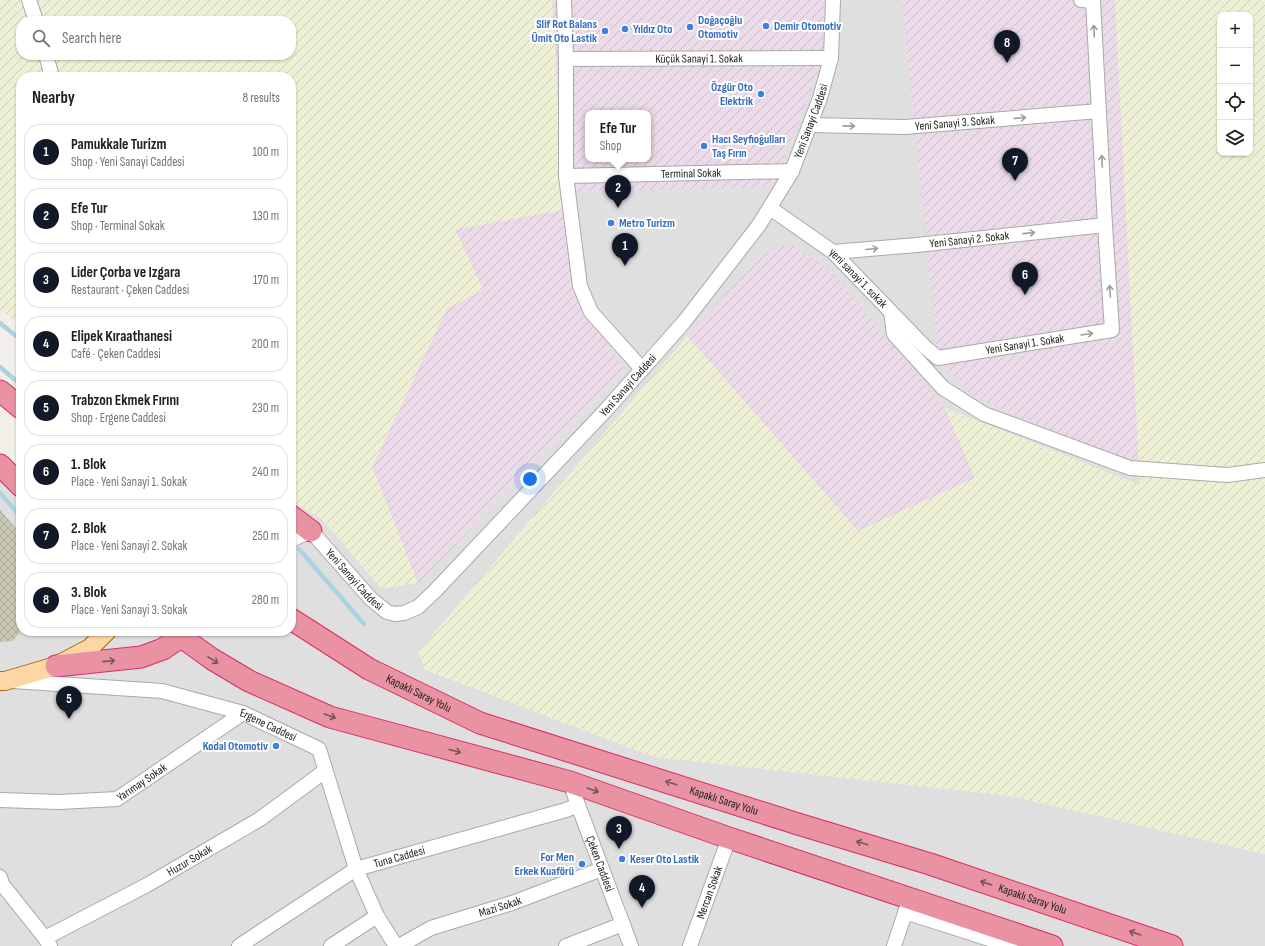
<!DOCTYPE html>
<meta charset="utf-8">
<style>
body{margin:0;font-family:"Sofia Sans Condensed",sans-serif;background:#f6f6f6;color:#202124}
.controls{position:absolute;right:12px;top:12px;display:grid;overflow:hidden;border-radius:8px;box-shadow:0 1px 3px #0004}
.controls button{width:36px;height:36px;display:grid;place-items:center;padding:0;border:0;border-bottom:1px solid #e0e0e0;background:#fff;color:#202124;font:20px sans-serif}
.you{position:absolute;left:530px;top:479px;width:14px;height:14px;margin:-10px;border:3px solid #fff;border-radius:50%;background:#1a73e8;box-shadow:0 0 0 6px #1a73e833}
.badge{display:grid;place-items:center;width:26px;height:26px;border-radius:50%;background:#111827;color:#fff;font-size:13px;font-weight:700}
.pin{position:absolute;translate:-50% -33px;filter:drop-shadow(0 1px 2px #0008)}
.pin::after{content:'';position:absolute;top:21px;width:14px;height:12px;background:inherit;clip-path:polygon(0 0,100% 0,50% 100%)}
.popup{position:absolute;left:585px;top:110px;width:66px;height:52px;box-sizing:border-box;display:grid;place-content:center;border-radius:8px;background:#fff;filter:drop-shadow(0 1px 3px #0005);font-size:13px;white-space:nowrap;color:#757577}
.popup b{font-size:15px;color:#202124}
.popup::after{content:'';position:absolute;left:50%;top:100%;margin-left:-8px;border:8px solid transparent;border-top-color:#fff}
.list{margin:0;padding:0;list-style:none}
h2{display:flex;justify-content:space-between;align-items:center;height:52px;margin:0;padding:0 16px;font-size:17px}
h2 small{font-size:13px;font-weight:400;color:#757577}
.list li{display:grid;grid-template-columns:26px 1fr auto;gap:12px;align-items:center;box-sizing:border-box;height:56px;margin:0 8px 8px;padding:0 8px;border:1px solid #e0e0e0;border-radius:16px}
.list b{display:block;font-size:15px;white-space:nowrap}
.list p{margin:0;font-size:13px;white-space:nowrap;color:#757577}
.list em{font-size:13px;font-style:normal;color:#757577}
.icon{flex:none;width:22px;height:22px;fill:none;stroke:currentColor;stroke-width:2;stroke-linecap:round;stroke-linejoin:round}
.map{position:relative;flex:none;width:1265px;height:946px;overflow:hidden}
.search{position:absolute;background:#fff;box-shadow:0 1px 3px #0004;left:16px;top:16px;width:280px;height:44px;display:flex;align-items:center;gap:10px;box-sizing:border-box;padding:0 14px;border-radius:16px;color:#757577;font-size:15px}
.panel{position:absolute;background:#fff;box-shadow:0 1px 3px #0004;left:16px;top:72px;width:280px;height:564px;border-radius:16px}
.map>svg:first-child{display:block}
.residential{fill:#e0dfdf;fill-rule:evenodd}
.industrial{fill:url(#industrial-furrows);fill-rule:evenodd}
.construction{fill:url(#construction-cross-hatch)}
.farmland{fill:url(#farmland-furrows);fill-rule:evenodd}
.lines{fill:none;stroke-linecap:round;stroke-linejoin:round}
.stream{stroke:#aad3df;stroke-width:4.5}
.minor-casing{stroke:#a9a9a9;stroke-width:16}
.major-casing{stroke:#a06b00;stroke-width:20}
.highway-casing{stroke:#dc2a67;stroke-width:23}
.minor{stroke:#fff;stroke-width:14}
.major{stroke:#fcd6a4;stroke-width:18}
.highway{stroke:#e892a2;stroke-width:21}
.oneway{stroke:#9c9c9c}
.oneway2{stroke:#7b545c}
.shop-dot{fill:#3f7fe0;stroke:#fff;stroke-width:1.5}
.labels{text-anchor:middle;stroke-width:4;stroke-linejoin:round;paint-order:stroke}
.shop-label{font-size:12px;font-weight:bold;fill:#366cbe;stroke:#fff;text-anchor:start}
.street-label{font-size:12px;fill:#222;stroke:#fff}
</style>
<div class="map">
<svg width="1265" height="946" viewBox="0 0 1265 946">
<defs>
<pattern id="industrial-furrows" width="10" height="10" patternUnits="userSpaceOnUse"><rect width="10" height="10" fill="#ebdbe8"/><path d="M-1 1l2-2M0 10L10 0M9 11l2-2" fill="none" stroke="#c9bcc7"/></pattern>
<pattern id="construction-cross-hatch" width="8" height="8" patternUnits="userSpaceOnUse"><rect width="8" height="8" fill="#c7c7b4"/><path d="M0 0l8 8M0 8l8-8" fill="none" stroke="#abab9a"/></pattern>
<pattern id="farmland-furrows" width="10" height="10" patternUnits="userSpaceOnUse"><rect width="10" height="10" fill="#eef0d5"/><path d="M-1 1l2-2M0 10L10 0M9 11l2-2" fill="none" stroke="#ccceb7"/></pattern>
</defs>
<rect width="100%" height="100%" fill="#f2efe9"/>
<path class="residential" d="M 552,0 L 1115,0 L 1140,486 L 946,409 L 1010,796 L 1265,854 L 1265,946 L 0,946 L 0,476 L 21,479 L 21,631 L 291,631 L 291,500 L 322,519 L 382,589 L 564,209 ZM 588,113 L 648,113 L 648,159 L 588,159 Z"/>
<path class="industrial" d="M 552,0 L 829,0 L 829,47 L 772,187 L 562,192 ZM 588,113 L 648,113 L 648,159 L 588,159 Z
M 902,0 L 1115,0 L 1139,462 L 1068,438 L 972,396 L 938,358 Z
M 564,210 L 573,294 L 626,370 L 418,583 L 372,467 L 447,308 L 483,290 L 455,229 Z
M 790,243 L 833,273 L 945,408 L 975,478 L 858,531 L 687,336 L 761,255 Z"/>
<path class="construction" d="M 0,510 L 21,534 L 21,631 L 13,641 L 0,642 Z"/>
<path class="farmland" d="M 0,0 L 552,0 L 564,210 L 455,229 L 483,290 L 447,308 L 372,467 L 418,583 L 382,589 L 322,519 L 291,500 L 291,77 L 21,77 L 21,326 L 0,310 ZM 21,21 L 291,21 L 291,55 L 21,55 Z
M 1115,0 L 1265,0 L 1265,854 L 1010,796 L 654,757 L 425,670 L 418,652 L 687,336 L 858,531 L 975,478 L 945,408 L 1140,485 ZM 1220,15 L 1250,15 L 1250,153 L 1220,153 Z"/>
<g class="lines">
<path class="stream" d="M 0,323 L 21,340
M 0,367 L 21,385
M 0,493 L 21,517
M 299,549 L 364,624"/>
<defs>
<g id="minor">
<path d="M 29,0 L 36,21"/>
<path d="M 564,0 L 566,59 L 566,176 L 580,286 L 591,312 L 642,369"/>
<path d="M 46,55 L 52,77"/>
<path id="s1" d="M 566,59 L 831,58"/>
<path id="s2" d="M 810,125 L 905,127 L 1099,111"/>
<path id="s3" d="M 566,176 L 792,171"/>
<path id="s4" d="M 770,208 L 833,252 L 925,347 L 938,358 L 1112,330 L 1105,225 L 1093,1 L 1081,0"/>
<path id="s5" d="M 833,252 L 917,245 L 1105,225"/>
<path d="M 891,312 L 894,334 L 943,388 L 984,414 L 1130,468 L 1228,475 L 1265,470"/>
<path id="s6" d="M 291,540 L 311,531 L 371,599 L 387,612 L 395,614 L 404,613 L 418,607 L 434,592 L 606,410 L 684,322 L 759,225 L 792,171 L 820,98 L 831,58 L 833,0"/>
<path id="s7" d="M 13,681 L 162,691 L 243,713 L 319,749 L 356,869 L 377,916 L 396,946"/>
<path id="s8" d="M 570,782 L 578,805 L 631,946"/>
<path id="s9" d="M 0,800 L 59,802 L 117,799 L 243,713"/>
<path d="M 0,877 L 2,884 L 45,938 L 50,946"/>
<path d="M 905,912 L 1011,946"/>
<path id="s10" d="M 45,938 L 147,885 L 260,819 L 325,771"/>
<path id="s11" d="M 239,946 L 356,869 L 566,810 L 578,805"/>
<path d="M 331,946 L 377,916"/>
<path id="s12" d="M 399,946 L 431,928 L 512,903 L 602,869"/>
<path d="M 566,946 L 623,924"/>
<path id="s13" d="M 690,946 L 729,838"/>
<path d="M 894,946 L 908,904"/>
</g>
<path id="major" d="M 0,681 L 5,681 L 56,666 L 90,648 L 107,631"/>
<g id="highway">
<path d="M 0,391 L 21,408"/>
<path d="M 0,465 L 21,486"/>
<path d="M 291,516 L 311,531"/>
<path id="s14" d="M 291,619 L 369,669 L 480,723 L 798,824 L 930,864 L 1172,946"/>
<path d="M 173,631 L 212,659 L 249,681 L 330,717 L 570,782 L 729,838 L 1052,946"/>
<path d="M 56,666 L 141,657 L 163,649 L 189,631"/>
</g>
</defs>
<use href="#minor" class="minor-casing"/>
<use href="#major" class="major-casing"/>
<use href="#highway" class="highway-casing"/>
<use href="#minor" class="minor"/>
<use href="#major" class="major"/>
<use href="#highway" class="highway"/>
</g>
<defs><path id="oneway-shaft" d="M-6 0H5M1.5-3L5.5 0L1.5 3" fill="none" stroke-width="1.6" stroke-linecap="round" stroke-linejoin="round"/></defs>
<g class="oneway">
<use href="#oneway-shaft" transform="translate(1094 31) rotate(-93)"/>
<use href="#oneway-shaft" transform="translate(1020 118) rotate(-5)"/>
<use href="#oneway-shaft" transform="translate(849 126) rotate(1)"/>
<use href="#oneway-shaft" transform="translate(1102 161) rotate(-93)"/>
<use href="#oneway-shaft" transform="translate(1029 233) rotate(-6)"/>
<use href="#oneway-shaft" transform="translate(872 249) rotate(-5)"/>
<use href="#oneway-shaft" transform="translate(1110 291) rotate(-94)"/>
<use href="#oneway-shaft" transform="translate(1087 334) rotate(-9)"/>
</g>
<g class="oneway2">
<use href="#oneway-shaft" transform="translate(213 660) rotate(32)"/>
<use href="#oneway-shaft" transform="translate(109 661) rotate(-6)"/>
<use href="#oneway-shaft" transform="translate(330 716) rotate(20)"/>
<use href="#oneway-shaft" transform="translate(455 751) rotate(15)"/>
<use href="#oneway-shaft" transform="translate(671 783) rotate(-162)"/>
<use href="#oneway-shaft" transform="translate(593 790) rotate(20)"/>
<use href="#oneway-shaft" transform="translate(862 843) rotate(-163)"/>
<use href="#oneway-shaft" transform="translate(986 883) rotate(-161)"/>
<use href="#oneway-shaft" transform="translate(1135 933) rotate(-161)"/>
</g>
<g class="shop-dot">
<circle cx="766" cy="26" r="4"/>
<circle cx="690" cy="27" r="4"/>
<circle cx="625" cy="29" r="4"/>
<circle cx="605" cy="31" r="4"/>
<circle cx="761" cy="94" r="4"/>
<circle cx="704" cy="146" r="4"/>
<circle cx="611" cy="223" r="4"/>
<circle cx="276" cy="746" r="4"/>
<circle cx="622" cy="859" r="4"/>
<circle cx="582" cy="864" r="4"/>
</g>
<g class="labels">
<g class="shop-label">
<text x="698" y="24">Doğaçoğlu<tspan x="698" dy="14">Otomotiv</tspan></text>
<text x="597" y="28" text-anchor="end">Slif Rot Balans<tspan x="597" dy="14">Ümit Oto Lastik</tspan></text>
<text x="774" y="30">Demir Otomotiv</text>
<text x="633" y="33">Yıldız Oto</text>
<text x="753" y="91" text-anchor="end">Özgür Oto<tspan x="753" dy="14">Elektrik</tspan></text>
<text x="712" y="143">Hacı Seyfioğulları<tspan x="712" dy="14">Taş Fırın</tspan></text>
<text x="619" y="227">Metro Turizm</text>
<text x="268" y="750" text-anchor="end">Kodal Otomotiv</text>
<text x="574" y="861" text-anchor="end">For Men<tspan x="574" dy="14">Erkek Kuaförü</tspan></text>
<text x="630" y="863">Keser Oto Lastik</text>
</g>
<g class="street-label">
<text dy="4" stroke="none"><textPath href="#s1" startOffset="133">Küçük Sanayi 1. Sokak</textPath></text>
<text dy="4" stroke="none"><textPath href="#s6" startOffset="795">Yeni Sanayi Caddesi</textPath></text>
<text dy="4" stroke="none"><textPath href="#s2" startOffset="145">Yeni Sanayi 3. Sokak</textPath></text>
<text dy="4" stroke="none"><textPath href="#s3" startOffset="125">Terminal Sokak</textPath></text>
<text dy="4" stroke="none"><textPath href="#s5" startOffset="137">Yeni Sanayi 2. Sokak</textPath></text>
<text dy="4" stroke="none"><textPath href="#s4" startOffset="113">yeni sanayi 1. sokak</textPath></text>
<text dy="4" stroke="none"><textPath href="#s4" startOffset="314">Yeni Sanayi 1. Sokak</textPath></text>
<text dy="4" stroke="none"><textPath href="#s6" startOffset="471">Yeni Sanayi Caddesi</textPath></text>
<text dy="4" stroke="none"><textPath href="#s6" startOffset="87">Yeni Sanayi Caddesi</textPath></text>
<text dy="4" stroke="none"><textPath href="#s14" startOffset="148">Kapaklı Saray Yolu</textPath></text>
<text dy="4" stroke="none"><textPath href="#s7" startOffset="261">Ergene Caddesi</textPath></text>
<text dy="4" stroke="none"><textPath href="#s9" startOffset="147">Yarımay Sokak</textPath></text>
<text dy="4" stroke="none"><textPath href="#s14" startOffset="472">Kapaklı Saray Yolu</textPath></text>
<text dy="4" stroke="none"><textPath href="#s11" startOffset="185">Tuna Caddesi</textPath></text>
<text dy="4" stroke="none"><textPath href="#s10" startOffset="164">Huzur Sokak</textPath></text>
<text dy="4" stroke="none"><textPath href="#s8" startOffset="87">Çeken Caddesi</textPath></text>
<text dy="4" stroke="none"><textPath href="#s13" startOffset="57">Mercan Sokak</textPath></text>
<text dy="4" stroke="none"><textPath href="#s14" startOffset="796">Kapaklı Saray Yolu</textPath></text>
<text dy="4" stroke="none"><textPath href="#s12" startOffset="109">Mazi Sokak</textPath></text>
</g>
</g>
</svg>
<div class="controls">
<button>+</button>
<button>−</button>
<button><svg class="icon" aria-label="locate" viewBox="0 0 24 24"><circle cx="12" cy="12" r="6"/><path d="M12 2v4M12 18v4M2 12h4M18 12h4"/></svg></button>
<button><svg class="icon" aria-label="layers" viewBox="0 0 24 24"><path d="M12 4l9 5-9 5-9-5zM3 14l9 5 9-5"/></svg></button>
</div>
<div class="you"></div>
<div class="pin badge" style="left:625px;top:266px">1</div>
<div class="pin badge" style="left:618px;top:208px">2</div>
<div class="popup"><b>Efe Tur</b>Shop</div>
<div class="pin badge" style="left:619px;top:849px">3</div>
<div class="pin badge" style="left:642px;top:908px">4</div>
<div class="pin badge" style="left:69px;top:719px">5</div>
<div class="pin badge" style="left:1025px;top:295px">6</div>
<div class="pin badge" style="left:1015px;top:181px">7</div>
<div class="pin badge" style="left:1007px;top:63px">8</div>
<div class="search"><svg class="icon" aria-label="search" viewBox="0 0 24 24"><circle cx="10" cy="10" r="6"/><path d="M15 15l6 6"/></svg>Search here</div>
<section class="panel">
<h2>Nearby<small>8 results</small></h2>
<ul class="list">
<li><span class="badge">1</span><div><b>Pamukkale Turizm</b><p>Shop · Yeni Sanayi Caddesi</p></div><em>100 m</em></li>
<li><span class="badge">2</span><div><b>Efe Tur</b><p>Shop · Terminal Sokak</p></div><em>130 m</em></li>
<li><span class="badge">3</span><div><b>Lider Çorba ve Izgara</b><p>Restaurant · Çeken Caddesi</p></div><em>170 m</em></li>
<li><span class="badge">4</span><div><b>Elipek Kıraathanesi</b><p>Café · Çeken Caddesi</p></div><em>200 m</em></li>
<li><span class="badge">5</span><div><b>Trabzon Ekmek Fırını</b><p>Shop · Ergene Caddesi</p></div><em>230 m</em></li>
<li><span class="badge">6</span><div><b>1. Blok</b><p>Place · Yeni Sanayi 1. Sokak</p></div><em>240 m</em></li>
<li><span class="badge">7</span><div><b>2. Blok</b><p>Place · Yeni Sanayi 2. Sokak</p></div><em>250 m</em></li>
<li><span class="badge">8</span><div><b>3. Blok</b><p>Place · Yeni Sanayi 3. Sokak</p></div><em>280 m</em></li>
</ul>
</section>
</div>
